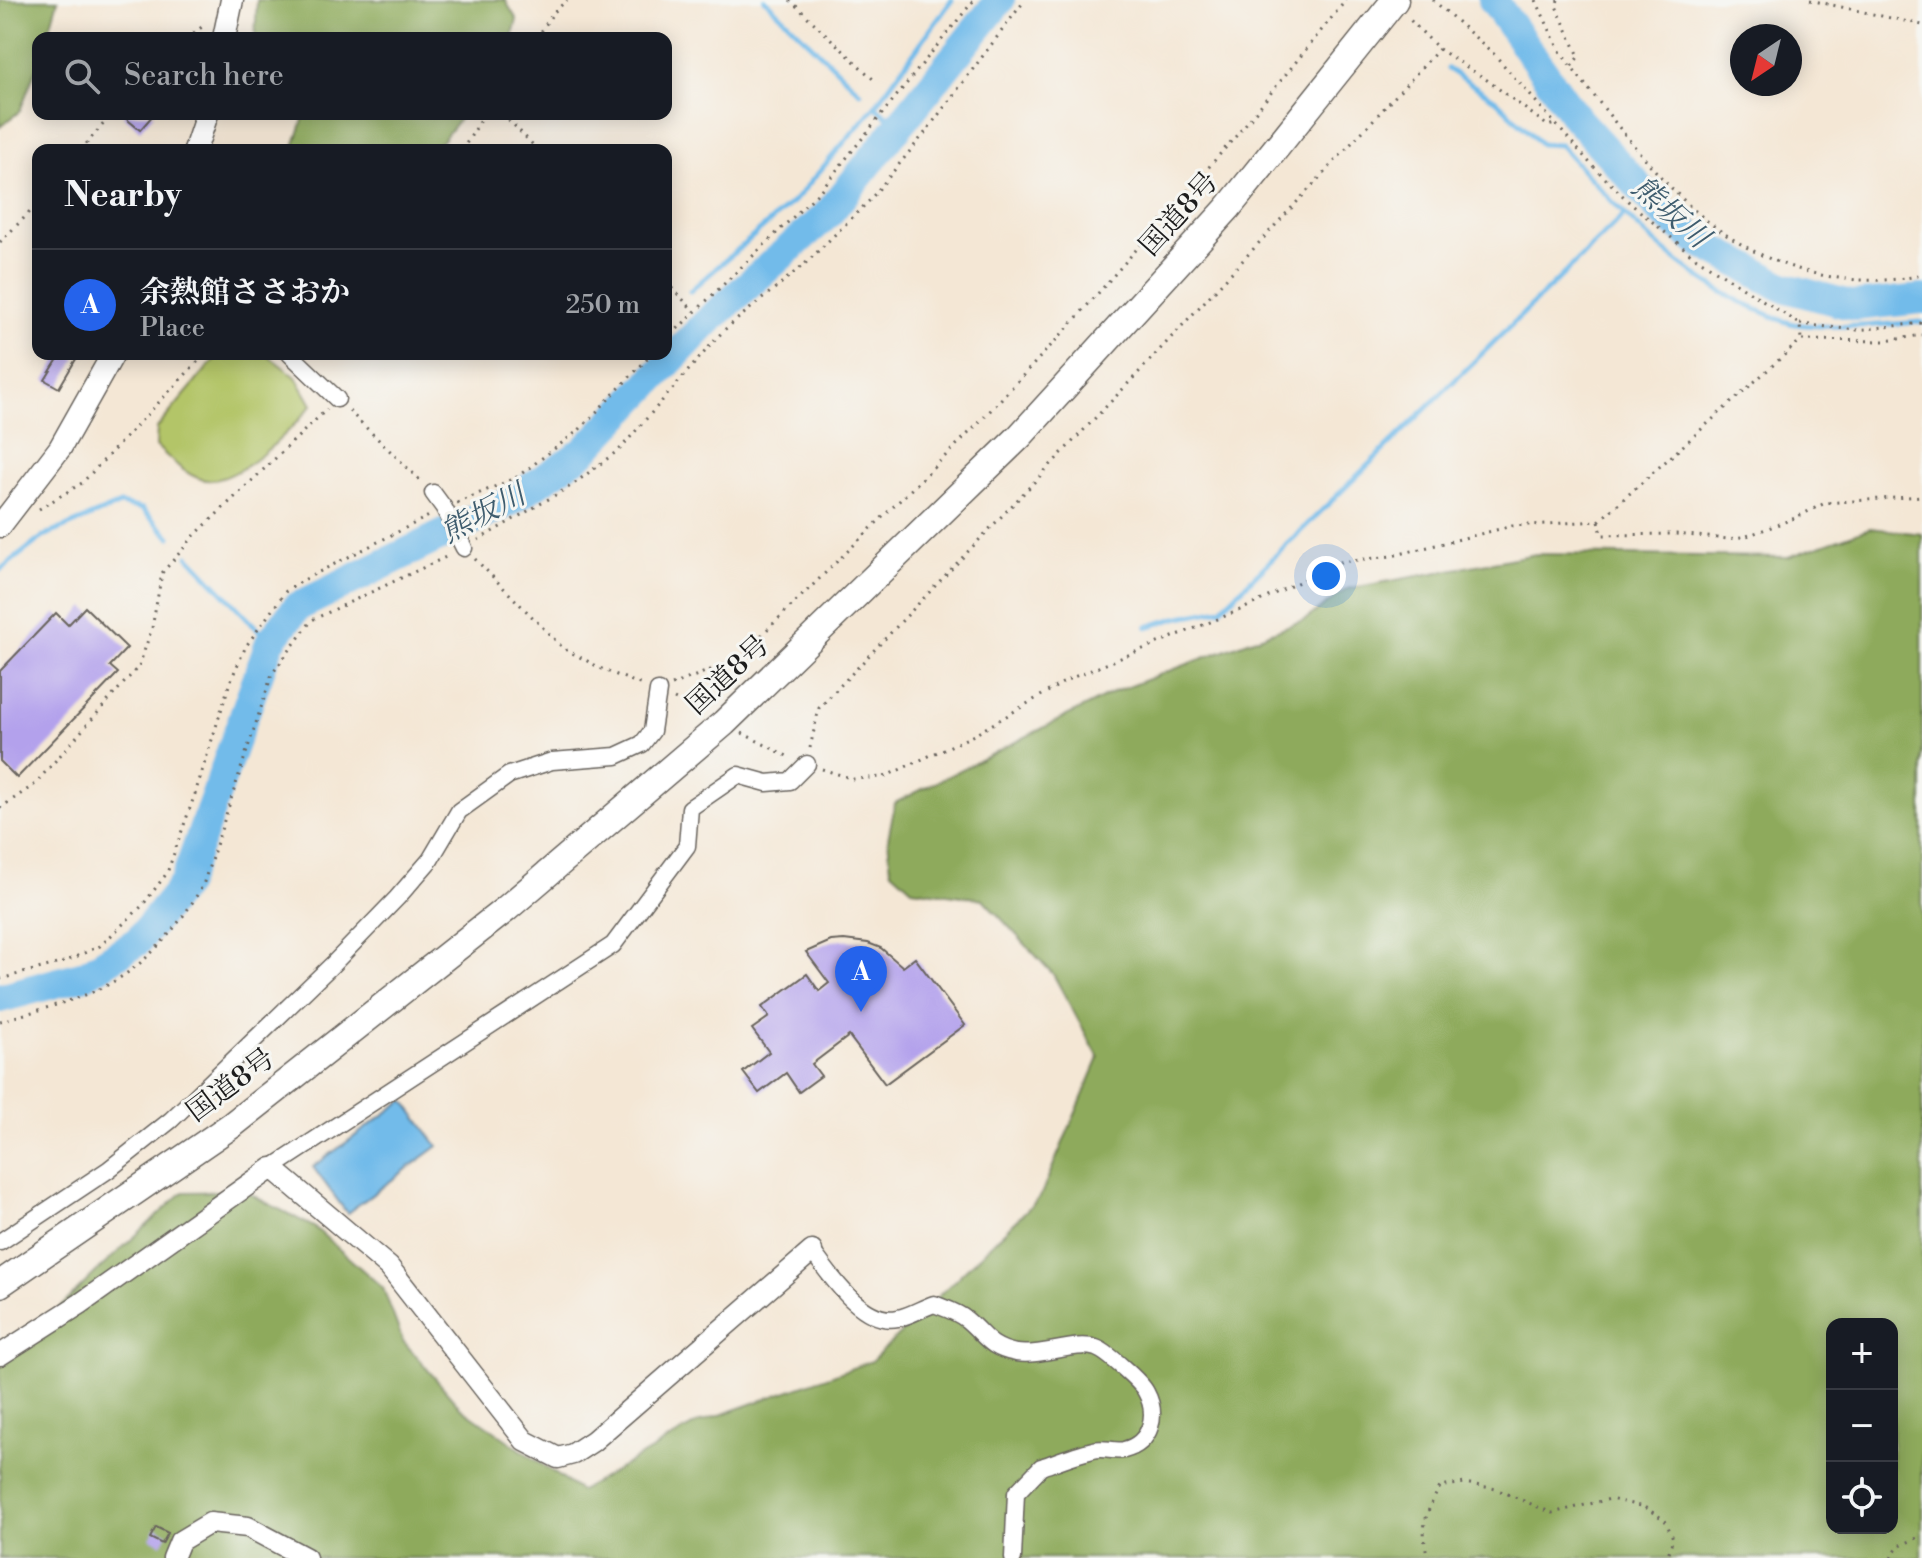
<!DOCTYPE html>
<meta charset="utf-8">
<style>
body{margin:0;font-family:"Libre Bodoni","Noto Serif JP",serif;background:#20242c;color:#f1f3f6}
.controls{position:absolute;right:24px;bottom:24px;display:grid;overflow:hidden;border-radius:16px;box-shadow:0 4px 20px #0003}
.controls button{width:72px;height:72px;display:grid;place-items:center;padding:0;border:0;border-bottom:2px solid #363941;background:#171b24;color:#f1f3f6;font:40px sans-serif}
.compass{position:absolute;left:1730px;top:24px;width:72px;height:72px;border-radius:50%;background:#171b24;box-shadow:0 4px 20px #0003;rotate:215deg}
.you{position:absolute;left:1326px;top:576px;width:28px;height:28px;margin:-20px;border:6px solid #fff;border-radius:50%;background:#1a73e8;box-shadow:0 0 0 12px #1a73e833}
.badge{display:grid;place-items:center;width:52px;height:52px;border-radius:50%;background:#2563eb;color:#fff;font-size:26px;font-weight:700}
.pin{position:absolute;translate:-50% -66px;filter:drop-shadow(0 2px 4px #0008)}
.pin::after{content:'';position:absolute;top:42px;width:28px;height:24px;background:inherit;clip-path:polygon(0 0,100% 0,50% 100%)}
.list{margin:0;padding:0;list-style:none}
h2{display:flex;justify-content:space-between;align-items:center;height:104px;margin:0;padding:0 32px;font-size:34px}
h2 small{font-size:26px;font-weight:400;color:#9ea1a6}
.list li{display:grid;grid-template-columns:52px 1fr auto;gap:24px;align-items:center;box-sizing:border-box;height:112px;padding:0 32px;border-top:2px solid #363941}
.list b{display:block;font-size:30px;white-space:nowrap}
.list p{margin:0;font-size:26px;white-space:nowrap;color:#9ea1a6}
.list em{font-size:26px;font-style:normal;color:#9ea1a6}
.icon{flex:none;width:44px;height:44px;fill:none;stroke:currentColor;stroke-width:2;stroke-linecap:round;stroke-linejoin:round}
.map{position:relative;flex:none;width:1922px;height:1558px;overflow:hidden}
.search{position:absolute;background:#171b24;box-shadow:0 4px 20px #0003;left:32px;top:32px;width:640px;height:88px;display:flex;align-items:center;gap:20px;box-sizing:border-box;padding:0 28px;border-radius:16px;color:#9ea1a6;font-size:30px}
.panel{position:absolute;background:#171b24;box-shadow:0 4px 20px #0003;left:32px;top:144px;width:640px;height:216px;border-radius:16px}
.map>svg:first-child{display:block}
.green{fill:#b3c568;stroke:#687042;stroke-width:2}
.forest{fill:#8eaa5c;stroke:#55633c;stroke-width:2;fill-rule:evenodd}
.water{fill:#72bbea;stroke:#476c83;stroke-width:2}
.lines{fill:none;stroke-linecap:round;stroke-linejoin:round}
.stream{stroke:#72bbea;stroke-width:5}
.river{stroke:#72bbea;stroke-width:30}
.building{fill:#b3a1ec}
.minor-casing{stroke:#68635d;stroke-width:19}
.tertiary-casing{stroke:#68635d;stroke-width:23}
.secondary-casing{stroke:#68635d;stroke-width:25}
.trunk-casing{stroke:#68635d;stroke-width:29}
.path{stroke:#68635d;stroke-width:3;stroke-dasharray:2 6;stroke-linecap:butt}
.minor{stroke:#fff;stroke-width:16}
.tertiary{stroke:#fff;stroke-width:20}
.secondary{stroke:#fff;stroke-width:22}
.trunk{stroke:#fff;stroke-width:26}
.labels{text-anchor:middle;stroke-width:6;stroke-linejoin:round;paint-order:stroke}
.street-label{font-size:28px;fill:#1c1c1c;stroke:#f6f6f2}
.water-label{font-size:30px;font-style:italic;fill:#3e5c6e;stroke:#f6f6f2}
</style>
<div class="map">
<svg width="1922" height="1558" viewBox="0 0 1922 1558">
<rect width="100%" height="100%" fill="#f6f6f2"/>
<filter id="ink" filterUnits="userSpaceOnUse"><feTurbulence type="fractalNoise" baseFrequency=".0125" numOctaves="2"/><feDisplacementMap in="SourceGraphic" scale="16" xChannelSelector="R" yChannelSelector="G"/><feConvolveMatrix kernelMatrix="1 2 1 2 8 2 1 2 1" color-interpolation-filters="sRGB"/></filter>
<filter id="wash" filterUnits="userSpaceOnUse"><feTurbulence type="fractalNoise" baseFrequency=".006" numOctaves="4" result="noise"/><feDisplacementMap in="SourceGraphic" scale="32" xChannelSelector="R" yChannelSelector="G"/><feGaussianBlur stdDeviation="1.8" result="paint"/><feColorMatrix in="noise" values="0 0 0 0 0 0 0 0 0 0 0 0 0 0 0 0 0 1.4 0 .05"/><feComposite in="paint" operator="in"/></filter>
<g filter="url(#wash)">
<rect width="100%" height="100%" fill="#f4e7d5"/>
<path class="green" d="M 219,354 L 266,354 L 296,377 L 312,405 C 292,429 235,489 201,479 C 184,474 169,458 156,446 L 157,428 Z"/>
<path class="forest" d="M 0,0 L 58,0 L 47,38 L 38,38 L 38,64 L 20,111 L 0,127 Z
M 257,0 L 505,0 L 517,20 L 512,38 L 255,38 Z
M 305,114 L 463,114 L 441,142 L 422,150 L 293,150 Z
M 1870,528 L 1922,534 L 1922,1558 L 0,1558 L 0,1367 L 94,1274 L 183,1192 L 244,1191 L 314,1227 L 383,1288 L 403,1341 L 460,1407 L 580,1491 L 698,1423 L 872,1361 L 1040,1197 L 1099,1058 L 1053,974 L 983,899 L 912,889 L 891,870 L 888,839 L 895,803 L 1114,692 L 1306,619 L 1347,589 L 1536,554 L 1788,557 ZM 1832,1324 L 1892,1324 L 1892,1528 L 1832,1528 Z"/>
<path class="water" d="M 404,1100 L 438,1146 L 347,1213 L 313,1167 Z"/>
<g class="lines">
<path class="stream" d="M 765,0 L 860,92
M 1448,69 L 1496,100 L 1541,144 L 1560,145 C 1618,209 1679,277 1760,311 C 1771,315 1783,322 1794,324 C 1832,329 1883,325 1922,322
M 875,106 L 900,128
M 690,291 L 796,199 L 875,106 L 952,0
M 188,556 L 270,642
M 0,570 L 44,536 L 120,504 L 142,509 L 170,537
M 1147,627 L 1176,618 L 1221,609 L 1624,215"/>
<path class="river" d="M 1493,0 L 1577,119 L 1663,213 L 1696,240 L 1783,287 L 1854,306 L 1922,299
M 0,998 L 85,975 L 138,941 L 184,884 L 270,642 L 297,607 L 511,501 L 583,452 L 709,320 L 828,214 L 1000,0"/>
</g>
<g id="blocks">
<path class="building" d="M 124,114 L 154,114 L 140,130 L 123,116 Z
M 61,354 L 68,354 L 76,359 L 59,388 L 45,380 Z
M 85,607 L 127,648 L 110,666 L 118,673 L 17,778 L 0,761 L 0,671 L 56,613 L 68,625 Z
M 844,940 L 868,943 L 881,948 L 903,967 L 915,958 L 965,1025 L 885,1084 L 849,1036 L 812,1064 L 821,1076 L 799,1092 L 786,1073 L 759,1093 L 743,1072 L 769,1052 L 752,1029 L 769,1017 L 762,1007 L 807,974 L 819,991 L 829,983 L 806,952 L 831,941 Z
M 156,1527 L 168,1533 L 162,1544 L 150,1538 Z"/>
</g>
</g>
<g filter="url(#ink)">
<use href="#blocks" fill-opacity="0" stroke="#68635d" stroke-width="2"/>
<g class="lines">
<defs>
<path id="minor" d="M 290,354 L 337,399
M 433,493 L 444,508 L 464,548
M 272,1168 L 613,945 L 687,846 L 690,808 L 738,775 L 767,783 L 790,781 L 807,764
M 0,1242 L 108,1170 L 171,1120 L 333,964 L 397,898 L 430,860 L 459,811 L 509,775 L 552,761 L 616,756 L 642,744 L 652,731 L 658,691
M 812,1251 C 830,1275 863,1326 898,1318 C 910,1316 922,1308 934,1304 C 944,1308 958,1312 967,1320 C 986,1336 989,1348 1016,1353 C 1043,1357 1075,1341 1096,1348 C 1106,1351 1141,1382 1146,1392 C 1158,1414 1152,1443 1124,1450 C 1114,1452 1103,1447 1093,1450 C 1076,1454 1058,1461 1041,1467 L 1016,1493 L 1013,1558"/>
<path id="tertiary" d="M 0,1355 L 80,1304 L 272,1168 L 389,1267 L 525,1441 L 558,1458 L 573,1454 L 593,1441 L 812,1251
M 173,1558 L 180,1541 L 210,1523 L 248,1527 L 306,1558"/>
<path id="secondary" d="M 224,38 L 232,0
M 195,150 L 207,114
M 0,526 L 60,448 L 113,354"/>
<path id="trunk" d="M 0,1284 L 232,1125 L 506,909 L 724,723 L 1019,437 L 1228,208 L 1395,0"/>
</defs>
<use href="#minor" class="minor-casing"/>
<use href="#tertiary" class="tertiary-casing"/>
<use href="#secondary" class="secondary-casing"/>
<use href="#trunk" class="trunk-casing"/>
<path class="path" d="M 790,0 L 873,79
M 1433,0 L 1494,54 L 1590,163 L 1630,203 L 1692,255 L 1800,324 L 1801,340
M 1536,0 L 1558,48 L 1571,67
M 1558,0 L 1556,6 L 1579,56 L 1571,67 C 1612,117 1651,173 1700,215 C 1761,267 1843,292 1922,275
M 1810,0 L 1922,25
M 187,38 L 206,24
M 537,38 L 553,13 L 567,0
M 1439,49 L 1487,80 L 1548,126 L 1558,123
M 503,114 L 538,150
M 81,150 L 112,114
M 462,150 L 485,114
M 0,242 L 38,204
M 666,282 L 694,311
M 1800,324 L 1857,330 L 1922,323
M 666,340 L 819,192 L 974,0
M 349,411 L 421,481
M 457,503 L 517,477 L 579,430 L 652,354
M 39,509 L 82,483 L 205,354
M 1599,521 L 1602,535 L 1676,534 L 1728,539 L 1747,536 L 1795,518 L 1825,503 L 1922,496
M 478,540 L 571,486 L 620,449 L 723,331 L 807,262 L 869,201 L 924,134 L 1025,0
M 475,559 L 563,648 L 604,670 L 642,685
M 672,685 L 736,660 L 974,428 L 1071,324 L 1236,136 L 1346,0
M 674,699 L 703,713
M 742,733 L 789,757
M 810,748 L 819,708 L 1140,371 L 1439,49 L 1409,19
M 822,769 L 853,779 L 884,777 L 974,735 L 1071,678 L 1245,608 L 1340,562 L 1392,556 L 1512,526 L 1599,521 L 1801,340 L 1886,341 L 1922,335
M 0,808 L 34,785 L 139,666 L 152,628 L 162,573 L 195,535 L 327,409
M 0,979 L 64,962 L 100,946 L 142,906 L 167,873 L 195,794 L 230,682 L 246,646 L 286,591 L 309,577 L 429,516
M 0,1021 C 32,1012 83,999 111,983 C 151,961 181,923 203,885 L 272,674 L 312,620 L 450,555
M 1428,1558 C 1420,1527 1425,1514 1440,1487 L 1465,1483 L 1496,1489 L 1552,1513 L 1610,1499 L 1644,1507 L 1665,1520 L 1673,1538 L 1667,1558
M 1891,1558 L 1899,1546 L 1922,1536"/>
<use href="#minor" class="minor"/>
<use href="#tertiary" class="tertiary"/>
<use href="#secondary" class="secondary"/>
<use href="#trunk" class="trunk"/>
</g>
</g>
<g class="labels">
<g class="street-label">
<text transform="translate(1178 213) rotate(-48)" y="10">国道8号</text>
<text transform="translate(727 674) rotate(-43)" y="10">国道8号</text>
<text transform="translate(230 1084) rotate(-37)" y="10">国道8号</text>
</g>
<g class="water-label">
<text transform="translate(1671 212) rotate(41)" y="10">熊坂川</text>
<text transform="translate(483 513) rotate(-28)" y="10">熊坂川</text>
</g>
</g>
</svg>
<div class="controls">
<button>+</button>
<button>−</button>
<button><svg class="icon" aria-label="locate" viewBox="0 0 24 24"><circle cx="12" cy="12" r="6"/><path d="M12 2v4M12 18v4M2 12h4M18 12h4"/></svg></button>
</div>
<svg class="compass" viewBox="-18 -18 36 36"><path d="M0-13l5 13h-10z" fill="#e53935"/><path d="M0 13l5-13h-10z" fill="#9ea1a6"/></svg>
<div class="you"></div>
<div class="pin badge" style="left:861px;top:1012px">A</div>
<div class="search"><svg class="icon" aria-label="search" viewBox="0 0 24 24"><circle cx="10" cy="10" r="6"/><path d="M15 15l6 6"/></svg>Search here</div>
<section class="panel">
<h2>Nearby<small></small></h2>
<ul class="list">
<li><span class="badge">A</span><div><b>余熱館ささおか</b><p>Place</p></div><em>250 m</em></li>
</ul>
</section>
</div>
